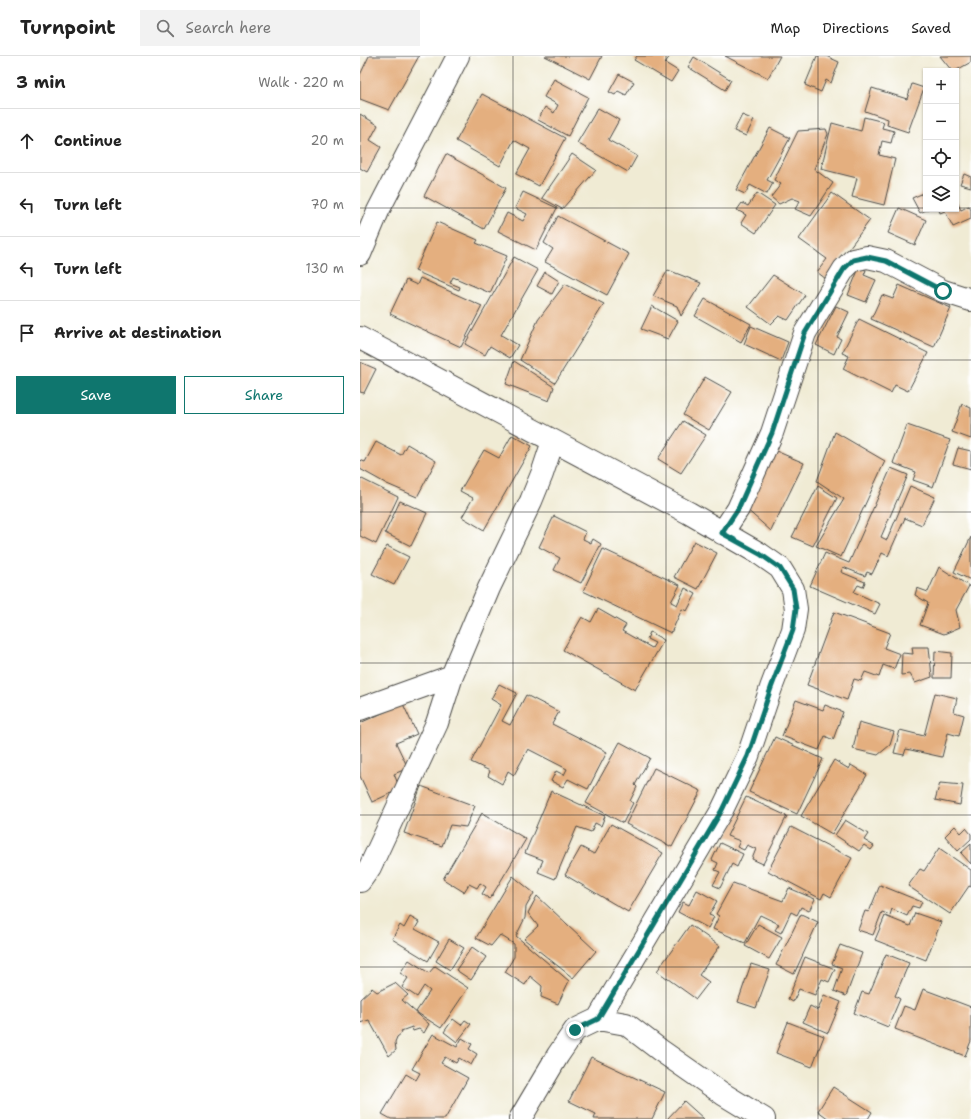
<!DOCTYPE html>
<meta charset="utf-8">
<style>
body{margin:0;font-family:"Shantell Sans",sans-serif;background:#f2f2f2;color:#222}
.controls{position:absolute;right:12px;top:12px;display:grid;overflow:hidden;border-radius:0px;box-shadow:0 1px 3px #0004}
.controls button{width:36px;height:36px;display:grid;place-items:center;padding:0;border:0;border-bottom:1px solid #e0e0e0;background:#fff;color:#222;font:20px sans-serif}
.stop{position:absolute;width:12px;height:12px;margin:-9px;border:3px solid #0f766e;border-radius:50%;background:#fff}
.stop.end{background:#0f766e;border-color:#fff;box-shadow:0 1px 4px #0008}
.list{margin:0;padding:0;list-style:none}
h2{display:flex;justify-content:space-between;align-items:center;height:52px;margin:0;padding:0 16px;font-size:17px}
h2 small{font-size:13px;font-weight:400;color:#767676}
.list li{display:grid;grid-template-columns:26px 1fr auto;gap:12px;align-items:center;box-sizing:border-box;height:64px;padding:0 16px;border-top:1px solid #e0e0e0}
.list b{display:block;font-size:15px;white-space:nowrap}
.list em{font-size:13px;font-style:normal;color:#767676}
.actions{display:flex;gap:8px;padding:12px 16px}
.actions a{flex:1;padding:9px 0;border:1px solid #0f766e;border-radius:0px;text-align:center;font-size:14px;color:#0f766e}
.actions .main{background:#0f766e;color:#fff}
.icon{flex:none;width:22px;height:22px;fill:none;stroke:currentColor;stroke-width:2;stroke-linecap:round;stroke-linejoin:round}
.map{position:relative;flex:none;width:611px;height:1063px;overflow:hidden}
header{display:flex;align-items:center;gap:24px;box-sizing:border-box;height:56px;padding:0 20px;background:#fff;border-bottom:1px solid #e0e0e0}
header strong{font-size:19px}
nav{display:flex;gap:22px;margin-inline-start:auto;font-size:14px}
.search{width:280px;height:36px;background:#f2f2f2;display:flex;align-items:center;gap:10px;box-sizing:border-box;padding:0 14px;border-radius:0px;color:#767676;font-size:15px}
main{display:flex}
aside{flex:1;background:#fff}
.map>svg:first-child{display:block}
.building{fill:#e4af7f}
.lines{fill:none;stroke-linecap:round;stroke-linejoin:round}
.street-casing{stroke:#494844;stroke-width:24}
.street{stroke:#fff;stroke-width:22}
.route{stroke:#0f766e;stroke-width:5}
.grid{fill:none;stroke:#2b2b2b;stroke-width:1;stroke-opacity:0.55}
</style>
<header>
<strong>Turnpoint</strong>
<div class="search"><svg class="icon" aria-label="search" viewBox="0 0 24 24"><circle cx="10" cy="10" r="6"/><path d="M15 15l6 6"/></svg>Search here</div>
<nav><a>Map</a><a>Directions</a><a>Saved</a></nav>
</header>
<main>
<aside>
<h2>3 min<small>Walk · 220 m</small></h2>
<ul class="list">
<li><svg class="icon" aria-label="ahead" viewBox="0 0 24 24"><path d="M12 20V5M6 11l6-6 6 6"/></svg><div><b>Continue</b></div><em>20 m</em></li>
<li><svg class="icon" aria-label="left" viewBox="0 0 24 24"><path d="M17 20v-9H6M10 6l-5 5 5 5"/></svg><div><b>Turn left</b></div><em>70 m</em></li>
<li><svg class="icon" aria-label="left" viewBox="0 0 24 24"><path d="M17 20v-9H6M10 6l-5 5 5 5"/></svg><div><b>Turn left</b></div><em>130 m</em></li>
<li><svg class="icon" aria-label="arrive" viewBox="0 0 24 24"><path d="M6 21V4h12l-3 4 3 4H6"/></svg><div><b>Arrive at destination</b></div></li>
</ul>
<div class="actions"><a class="main">Save</a><a>Share</a></div>
</aside>
<div class="map">
<svg width="611" height="1063" viewBox="0 0 611 1063">
<rect width="100%" height="100%" fill="#fff"/>
<filter id="ink" filterUnits="userSpaceOnUse"><feTurbulence type="fractalNoise" baseFrequency=".025" numOctaves="2"/><feDisplacementMap in="SourceGraphic" scale="8" xChannelSelector="R" yChannelSelector="G"/><feConvolveMatrix kernelMatrix="1 2 1 2 8 2 1 2 1" color-interpolation-filters="sRGB"/></filter>
<filter id="wash" filterUnits="userSpaceOnUse"><feTurbulence type="fractalNoise" baseFrequency=".012" numOctaves="4" result="noise"/><feDisplacementMap in="SourceGraphic" scale="16" xChannelSelector="R" yChannelSelector="G"/><feGaussianBlur stdDeviation="0.9" result="paint"/><feColorMatrix in="noise" values="0 0 0 0 0 0 0 0 0 0 0 0 0 0 0 0 0 1.4 0 .05"/><feComposite in="paint" operator="in"/></filter>
<g filter="url(#wash)">
<rect width="100%" height="100%" fill="#f0ebd4"/>
<g id="blocks">
<path class="building" d="M 9,0 L 59,0 L 29,54 L 0,43 L 0,19 Z
M 185,0 L 242,0 L 230,23 Z
M 277,0 L 310,0 L 305,7 L 318,15 L 311,26 L 274,4 Z
M 365,0 L 420,0 L 408,22 Z
M 457,0 L 466,0 L 479,6 L 471,27 L 466,24 L 461,36 L 445,29 Z
M 580,0 L 611,0 L 611,6 L 595,15 L 592,15 Z
M 334,1 L 371,24 L 365,34 L 328,11 Z
M 259,18 L 274,26 L 266,39 L 258,35 L 255,39 L 249,36 Z
M 194,23 L 228,41 L 208,80 L 178,64 L 185,51 L 194,57 L 198,49 L 184,41 Z
M 552,28 L 564,32 L 548,76 L 527,69 L 528,63 L 505,55 L 512,32 L 547,43 Z
M 122,38 L 205,82 L 179,130 L 156,118 L 170,93 L 154,84 L 140,110 L 96,85 Z
M 238,52 L 259,64 L 248,84 L 277,100 L 268,116 L 217,87 Z
M 0,58 L 18,69 L 10,84 L 21,91 L 7,116 L 0,112 Z
M 382,59 L 394,64 L 386,80 L 374,75 Z
M 504,61 L 524,66 L 522,72 L 534,75 L 531,87 L 522,85 L 519,99 L 535,103 L 524,149 L 492,141 L 497,122 L 461,113 L 472,67 L 501,75 Z
M 410,72 L 430,82 L 407,124 L 413,127 L 407,138 L 390,129 L 385,138 L 376,134 Z
M 466,73 L 468,78 L 454,113 L 473,127 L 451,160 L 435,153 L 440,145 L 432,142 L 419,148 L 411,141 L 421,128 L 414,124 L 438,75 Z
M 86,98 L 146,132 L 124,173 L 64,140 Z
M 212,98 L 236,114 L 202,153 L 182,142 Z
M 604,118 L 611,121 L 611,131 L 600,128 Z
M 163,136 L 197,152 L 176,194 L 138,175 L 147,157 L 163,165 L 167,158 L 155,152 Z
M 566,136 L 566,153 L 568,153 L 560,157 L 552,142 Z
M 397,137 L 415,149 L 396,177 L 381,167 L 386,159 L 377,154 L 382,147 L 388,150 Z
M 472,137 L 510,164 L 466,223 L 457,216 L 467,203 L 439,183 Z
M 596,144 L 601,154 L 609,150 L 611,154 L 611,163 L 593,171 L 585,155 L 580,157 L 579,153 L 596,153 Z
M 539,152 L 566,164 L 555,189 L 528,177 Z
M 198,160 L 269,198 L 247,239 L 185,206 L 193,193 L 184,187 Z
M 77,166 L 118,184 L 116,187 L 147,200 L 130,237 L 93,221 L 90,227 L 100,231 L 99,234 L 55,215 Z
M 154,201 L 178,214 L 141,279 L 158,289 L 150,302 L 130,290 L 125,299 L 105,288 Z
M 499,212 L 506,214 L 504,219 L 516,224 L 506,246 L 488,239 Z
M 308,214 L 341,227 L 321,260 L 317,250 L 293,240 Z
M 185,216 L 199,225 L 192,238 L 177,230 Z
M 413,219 L 445,239 L 428,264 L 419,260 L 411,268 L 388,251 Z
M 60,222 L 122,250 L 101,291 L 30,258 L 46,224 L 57,229 Z
M 205,228 L 244,248 L 195,327 L 160,304 L 178,264 Z
M 539,229 L 591,252 L 574,291 L 511,263 L 522,239 L 533,243 Z
M 345,243 L 391,268 L 381,286 L 335,260 Z
M 292,250 L 318,265 L 308,283 L 281,273 Z
M 476,250 L 489,256 L 477,281 L 481,283 L 474,298 L 456,289 Z
M 499,263 L 568,297 L 548,335 L 535,329 L 531,337 L 483,313 L 489,300 L 482,297 Z
M 391,270 L 428,286 L 421,305 L 384,288 Z
M 154,305 L 194,331 L 189,345 L 146,328 Z
M 0,306 L 16,313 L 4,337 L 0,336 Z
M 345,321 L 372,336 L 349,374 L 323,359 Z
M 602,348 L 611,352 L 611,383 L 592,376 Z
M 323,365 L 346,379 L 321,417 L 298,403 Z
M 547,369 L 590,384 L 573,431 L 553,424 L 556,416 L 533,407 Z
M 475,376 L 525,405 L 481,501 L 456,490 L 484,443 L 457,425 Z
M 152,379 L 172,390 L 124,474 L 102,461 L 113,442 L 100,435 L 124,394 L 139,402 Z
M 16,386 L 41,399 L 47,388 L 76,405 L 57,441 L 27,428 L 0,413 L 0,404 L 5,406 Z
M 598,392 L 611,395 L 611,413 L 593,408 Z
M 416,395 L 444,407 L 411,475 L 384,451 Z
M 531,412 L 548,419 L 521,481 L 527,484 L 550,430 L 575,441 L 562,469 L 545,462 L 528,500 L 522,497 L 512,518 L 507,516 L 505,520 L 483,511 L 481,516 L 505,526 L 503,531 L 498,529 L 494,536 L 520,548 L 515,558 L 450,530 L 465,497 L 489,507 Z
M 0,422 L 38,441 L 16,488 L 0,480 Z
M 458,430 L 477,442 L 453,490 L 432,481 Z
M 40,445 L 67,457 L 51,490 L 25,477 Z
M 194,460 L 226,476 L 223,483 L 231,487 L 233,483 L 241,488 L 221,527 L 194,514 L 200,502 L 179,491 Z
M 611,481 L 611,524 L 594,516 Z
M 334,485 L 357,497 L 338,533 L 314,521 Z
M 27,490 L 49,501 L 34,529 L 12,518 Z
M 243,493 L 320,529 L 311,546 L 317,549 L 325,532 L 336,538 L 327,555 L 322,553 L 311,577 L 223,535 Z
M 579,511 L 609,530 L 596,554 L 600,571 L 584,578 L 560,569 L 568,547 L 555,539 L 557,532 L 568,536 Z
M 238,553 L 266,569 L 262,575 L 292,592 L 295,587 L 287,583 L 290,576 L 304,584 L 275,634 L 203,594 L 222,561 L 231,566 Z
M 474,556 L 530,577 L 524,592 L 540,598 L 534,613 L 523,609 L 519,621 L 505,616 L 501,625 L 494,623 L 487,644 L 447,629 Z
M 552,591 L 569,591 L 572,621 L 555,627 L 550,618 L 541,619 L 542,597 L 553,598 Z
M 575,595 L 592,597 L 591,622 L 574,622 Z
M 139,628 L 157,637 L 142,665 L 150,669 L 166,639 L 199,656 L 192,668 L 247,696 L 228,733 L 208,723 L 203,731 L 191,725 L 196,715 L 204,719 L 207,713 L 168,693 L 154,719 L 148,715 L 142,728 L 128,720 L 130,715 L 111,706 L 141,649 L 131,643 Z
M 575,637 L 597,642 L 594,656 L 604,659 L 599,680 L 588,677 L 582,701 L 546,693 L 544,699 L 534,697 L 540,674 L 564,680 Z
M 436,644 L 463,654 L 465,649 L 483,656 L 473,684 L 465,680 L 459,694 L 422,680 Z
M 43,648 L 57,678 L 36,687 L 48,712 L 34,718 L 40,733 L 12,746 L 0,720 L 0,667 Z
M 499,666 L 534,676 L 530,689 L 518,699 L 493,693 Z
M 415,681 L 463,703 L 437,758 L 389,736 Z
M 260,686 L 290,702 L 275,729 L 277,731 L 270,745 L 273,747 L 263,767 L 226,747 Z
M 474,704 L 489,713 L 491,709 L 507,719 L 472,778 L 441,760 Z
M 294,712 L 341,735 L 312,791 L 266,768 Z
M 580,727 L 603,729 L 600,749 L 575,744 Z
M 61,730 L 115,750 L 106,771 L 90,769 L 82,790 L 44,777 Z
M 191,735 L 245,760 L 241,770 L 235,767 L 231,776 L 217,771 L 195,823 L 178,816 L 183,804 L 165,797 Z
M 386,741 L 427,760 L 403,808 L 392,803 L 396,793 L 387,789 L 384,794 L 377,791 L 380,785 L 367,780 Z
M 122,757 L 166,783 L 130,843 L 122,838 L 126,831 L 120,827 L 117,832 L 109,828 L 104,836 L 83,823 Z
M 485,764 L 508,778 L 504,784 L 514,790 L 511,794 L 504,789 L 499,795 L 475,779 Z
M 251,768 L 303,797 L 268,856 L 205,819 L 221,791 L 234,798 Z
M 595,770 L 601,777 L 606,772 L 611,778 L 611,783 L 598,795 L 585,780 Z
M 431,771 L 492,802 L 471,841 L 464,837 L 461,843 L 408,815 Z
M 360,787 L 383,798 L 377,811 L 372,808 L 360,832 L 353,829 L 360,816 L 355,814 L 358,807 L 352,804 Z
M 611,788 L 611,808 L 601,797 Z
M 579,792 L 611,814 L 611,831 L 609,830 L 590,858 L 548,830 L 560,813 L 564,815 Z
M 153,820 L 174,837 L 166,851 L 165,862 L 156,880 L 209,925 L 198,948 L 181,941 L 182,930 L 170,920 L 165,929 L 145,916 L 154,901 L 154,888 L 140,879 L 131,890 L 116,882 Z
M 373,827 L 423,845 L 429,832 L 455,843 L 449,855 L 441,851 L 437,859 L 431,856 L 421,877 L 415,874 L 419,868 L 400,859 L 385,887 L 353,873 L 359,860 L 356,858 Z
M 520,829 L 562,846 L 559,852 L 552,850 L 547,860 L 532,853 L 530,859 L 522,856 L 513,879 L 498,874 L 505,855 L 509,856 Z
M 337,834 L 357,845 L 349,859 L 354,861 L 348,872 L 318,856 L 323,846 L 329,849 Z
M 177,840 L 236,895 L 213,922 L 164,883 L 178,870 L 168,857 Z
M 555,857 L 581,866 L 566,904 L 515,884 L 525,860 L 550,870 Z
M 441,858 L 458,866 L 434,918 L 416,909 Z
M 50,861 L 59,866 L 55,873 L 79,886 L 68,905 L 32,883 L 40,869 L 44,872 Z
M 398,868 L 422,881 L 409,903 L 385,890 Z
M 330,869 L 360,890 L 339,919 L 349,926 L 336,943 L 297,915 Z
M 89,883 L 104,892 L 90,914 L 76,905 Z
M 480,889 L 502,897 L 486,940 L 474,935 L 482,912 L 472,908 Z
M 112,891 L 126,901 L 111,924 L 96,914 Z
M 526,898 L 549,907 L 535,940 L 540,943 L 528,971 L 494,957 L 502,936 L 509,938 Z
M 445,901 L 475,913 L 469,926 L 462,923 L 455,939 L 439,933 L 433,946 L 428,943 Z
M 49,904 L 69,917 L 75,910 L 108,932 L 81,972 L 56,956 L 70,935 L 64,930 L 57,941 L 42,931 L 48,922 L 40,917 Z
M 391,908 L 410,914 L 396,952 L 378,946 Z
M 35,927 L 48,939 L 42,944 L 69,968 L 64,977 L 59,973 L 53,975 L 52,971 L 41,975 L 42,977 L 37,981 L 35,986 L 36,994 L 29,1000 L 9,964 L 0,967 L 0,943 L 12,932 L 17,936 Z
M 563,933 L 611,951 L 611,985 L 605,1000 L 535,973 L 544,950 L 555,954 Z
M 464,939 L 481,946 L 468,977 L 443,966 L 450,950 L 458,954 Z
M 93,963 L 101,969 L 105,964 L 111,968 L 97,986 L 84,976 Z
M 428,966 L 464,980 L 452,1011 L 416,997 Z
M 73,978 L 97,991 L 102,982 L 112,988 L 109,993 L 117,998 L 111,1009 L 99,1002 L 96,1007 L 85,1001 L 81,1007 L 108,1022 L 85,1063 L 31,1063 L 22,1058 L 46,1018 L 56,1024 L 60,1017 L 52,1013 Z
M 231,1001 L 305,1036 L 292,1063 L 234,1063 L 236,1058 L 209,1045 Z
M 473,1031 L 512,1056 L 508,1063 L 469,1063 L 458,1055 Z
M 324,1045 L 344,1063 L 307,1063 Z"/>
</g>
</g>
<g filter="url(#ink)">
<use href="#blocks" fill-opacity="0" stroke="#494844" stroke-width="1"/>
<g class="lines">
<defs>
<path id="street" d="M 0,198 L 18,155 L 98,0
M 0,282 L 329,457 L 400,498 L 420,512 L 433,533 L 436,553 L 433,574 L 411,632 L 388,700 L 362,754 L 238,963
M 362,477 L 378,453 L 412,377 L 445,277 L 484,213 L 493,204 L 507,201 L 526,205 L 583,235 L 611,244
M 0,653 L 92,620
M 0,825 L 10,811 L 77,667 L 92,620 L 129,532 L 171,445 L 182,418 L 193,385
M 160,1063 L 198,999 L 215,974 L 238,963 L 266,968 L 300,994 L 363,1038 L 404,1063"/>
</defs>
<use href="#street" class="street-casing"/>
<use href="#street" class="street"/>
</g>
</g>
<g class="lines" filter="url(#ink)">
<path class="route" d="M 215,974 L 238,963 L 362,754 L 388,700 L 411,632 L 433,574 L 436,553 L 433,533 L 420,512 L 400,498 L 362,477 L 378,453 L 412,377 L 445,277 L 484,213 L 493,204 L 507,201 L 526,205 L 583,235"/>
</g>
<path class="grid" d="M 153,0 L 153,1063M 306,0 L 306,1063M 458,0 L 458,1063M 0,152 L 566,152M 596,152 L 611,152M 0,304 L 611,304M 0,456 L 611,456M 0,607 L 611,607M 0,759 L 611,759M 0,911 L 611,911"/>
</svg>
<div class="controls">
<button>+</button>
<button>−</button>
<button><svg class="icon" aria-label="locate" viewBox="0 0 24 24"><circle cx="12" cy="12" r="6"/><path d="M12 2v4M12 18v4M2 12h4M18 12h4"/></svg></button>
<button><svg class="icon" aria-label="layers" viewBox="0 0 24 24"><path d="M12 4l9 5-9 5-9-5zM3 14l9 5 9-5"/></svg></button>
</div>
<div class="stop" style="left:583px;top:235px"></div>
<div class="stop end" style="left:215px;top:974px"></div>
</div>
</main>
